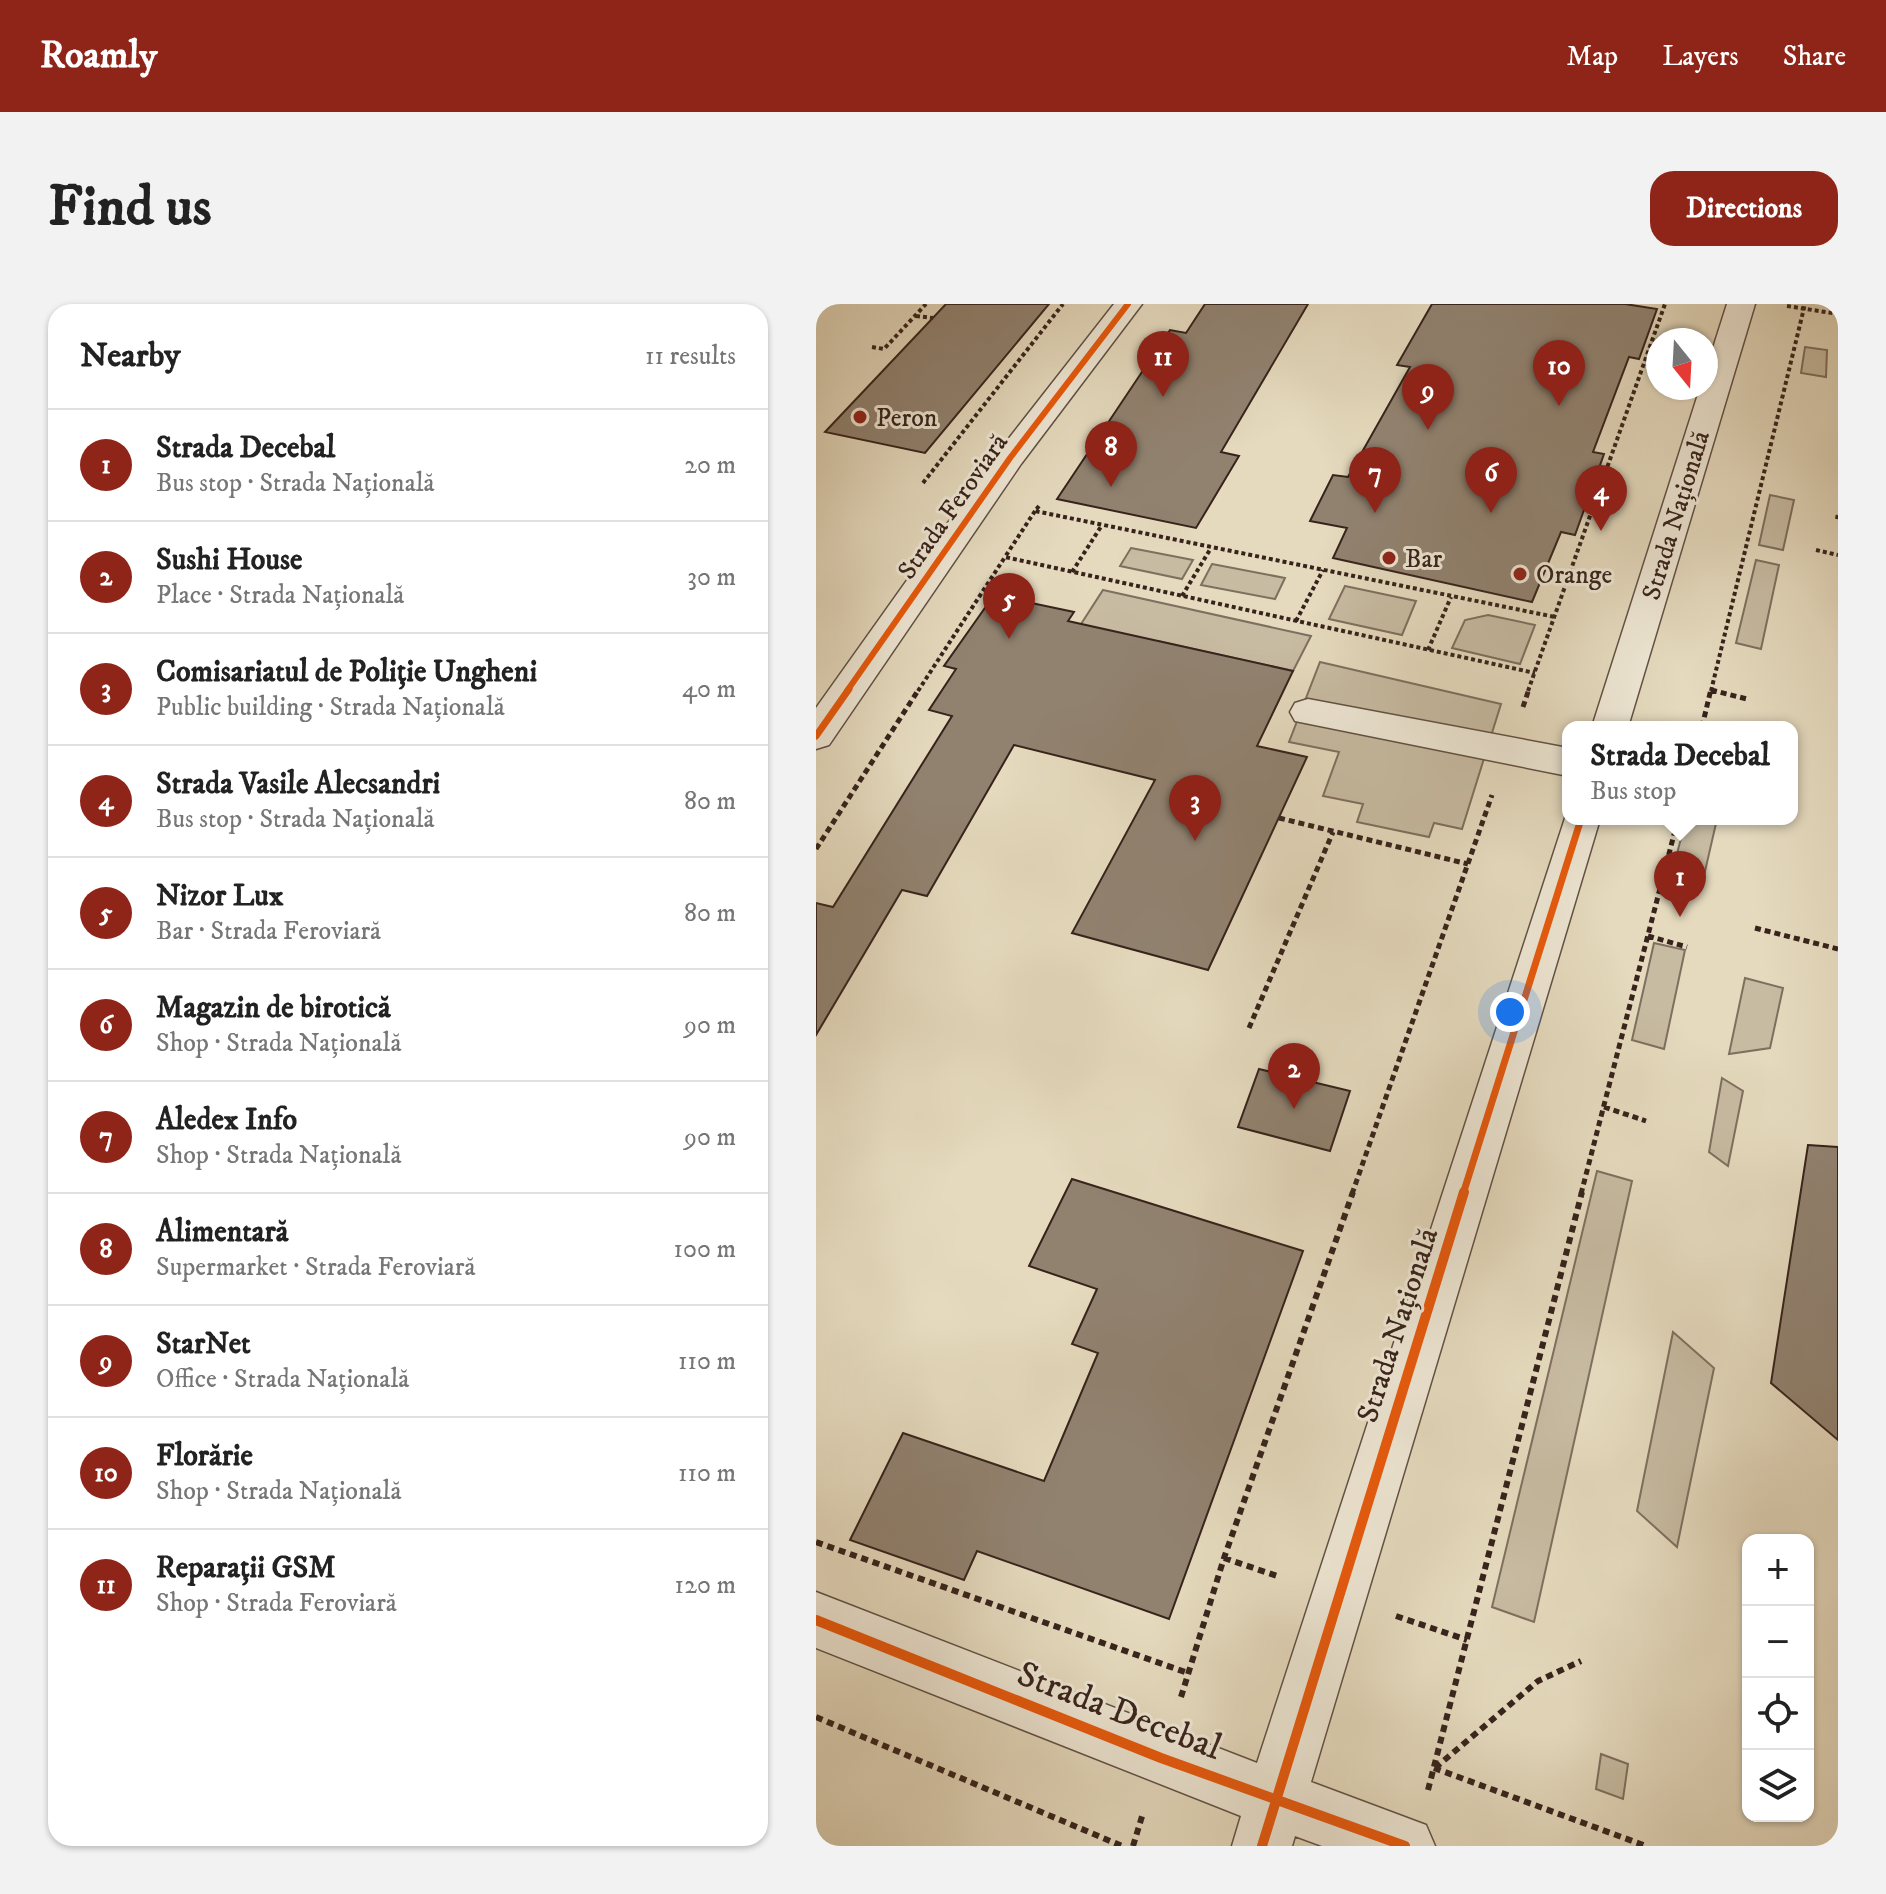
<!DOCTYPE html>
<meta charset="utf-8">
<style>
body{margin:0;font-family:"IM FELL DW Pica",serif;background:#f2f2f2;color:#222}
.controls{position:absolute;right:24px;bottom:24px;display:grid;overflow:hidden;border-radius:16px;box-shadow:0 2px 6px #0004}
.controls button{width:72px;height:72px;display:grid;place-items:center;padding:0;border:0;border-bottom:2px solid #e0e0e0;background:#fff;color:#222;font:40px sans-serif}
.compass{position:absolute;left:830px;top:24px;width:72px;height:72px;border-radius:50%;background:#fff;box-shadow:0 2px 6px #0004;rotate:162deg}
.you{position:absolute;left:694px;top:708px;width:28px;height:28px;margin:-20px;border:6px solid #fff;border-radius:50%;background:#1a73e8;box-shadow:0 0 0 12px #1a73e833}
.badge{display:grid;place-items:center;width:52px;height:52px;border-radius:50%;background:#8f2418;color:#fff;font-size:26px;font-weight:700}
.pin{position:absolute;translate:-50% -66px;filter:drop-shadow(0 2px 4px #0008)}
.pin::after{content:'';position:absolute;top:42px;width:28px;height:24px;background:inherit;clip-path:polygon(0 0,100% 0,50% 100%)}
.popup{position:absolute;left:746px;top:417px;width:236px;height:104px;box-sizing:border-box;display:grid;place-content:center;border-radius:16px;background:#fff;filter:drop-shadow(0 2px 6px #0005);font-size:26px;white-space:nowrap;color:#767676}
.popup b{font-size:30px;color:#222}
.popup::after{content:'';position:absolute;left:50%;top:100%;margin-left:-16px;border:16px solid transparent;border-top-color:#fff}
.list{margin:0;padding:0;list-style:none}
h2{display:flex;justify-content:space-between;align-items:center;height:104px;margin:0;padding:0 32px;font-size:34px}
h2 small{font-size:26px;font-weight:400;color:#767676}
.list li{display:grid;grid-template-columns:52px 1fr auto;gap:24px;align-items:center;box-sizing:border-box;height:112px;padding:0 32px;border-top:2px solid #e0e0e0}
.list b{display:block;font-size:30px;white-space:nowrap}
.list p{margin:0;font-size:26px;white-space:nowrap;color:#767676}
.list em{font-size:26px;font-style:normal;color:#767676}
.icon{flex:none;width:44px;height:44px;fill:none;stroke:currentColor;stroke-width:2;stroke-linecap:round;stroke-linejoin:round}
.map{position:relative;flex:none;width:1022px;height:1542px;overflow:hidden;border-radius:24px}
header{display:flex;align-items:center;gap:48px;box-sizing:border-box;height:112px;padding:0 40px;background:#8f2418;color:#fff}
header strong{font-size:38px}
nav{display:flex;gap:44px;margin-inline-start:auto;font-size:28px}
.intro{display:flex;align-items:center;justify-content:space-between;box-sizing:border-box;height:192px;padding:0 48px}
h1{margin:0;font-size:56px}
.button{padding:20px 36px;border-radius:24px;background:#8f2418;color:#fff;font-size:28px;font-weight:700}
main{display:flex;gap:48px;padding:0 48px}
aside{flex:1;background:#fff;border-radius:24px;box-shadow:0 2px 6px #0004}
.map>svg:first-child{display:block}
.green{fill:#c7bba2;stroke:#7f6f5f;stroke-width:2}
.building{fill:#918270;stroke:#37231c;stroke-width:2}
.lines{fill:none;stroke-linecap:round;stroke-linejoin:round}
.minor-casing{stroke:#625144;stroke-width:3}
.path-far2{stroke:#37231c;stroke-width:4;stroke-dasharray:4 3;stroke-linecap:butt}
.path-far1{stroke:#37231c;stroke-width:5;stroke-dasharray:6 4;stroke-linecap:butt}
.path{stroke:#37231c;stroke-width:6;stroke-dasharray:7 5;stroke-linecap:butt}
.minor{fill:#eee7d5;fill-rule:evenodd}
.cycleway-far2-casing{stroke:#eee7d5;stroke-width:10}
.cycleway-far1-casing{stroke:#eee7d5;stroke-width:12}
.cycleway-casing{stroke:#eee7d5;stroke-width:15}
.cycleway-far2{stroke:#e8590c;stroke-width:6}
.cycleway-far1{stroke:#e8590c;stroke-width:7}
.cycleway{stroke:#e8590c;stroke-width:10}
.poi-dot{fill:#8f2418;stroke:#eee7d5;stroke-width:3}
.labels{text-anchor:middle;stroke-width:6;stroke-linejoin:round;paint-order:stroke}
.far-poi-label{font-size:26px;fill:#37231c;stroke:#eee7d5;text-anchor:start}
.far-street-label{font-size:26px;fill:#37231c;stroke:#eee7d5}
.street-label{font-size:30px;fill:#37231c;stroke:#eee7d5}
.near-street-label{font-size:36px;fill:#37231c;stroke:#eee7d5}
</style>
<header>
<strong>Roamly</strong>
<nav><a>Map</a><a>Layers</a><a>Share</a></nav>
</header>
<div class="intro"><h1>Find us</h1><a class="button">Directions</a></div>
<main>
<aside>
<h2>Nearby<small>11 results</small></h2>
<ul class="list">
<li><span class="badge">1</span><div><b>Strada Decebal</b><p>Bus stop · Strada Națională</p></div><em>20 m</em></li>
<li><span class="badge">2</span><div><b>Sushi House</b><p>Place · Strada Națională</p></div><em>30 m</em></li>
<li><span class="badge">3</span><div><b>Comisariatul de Poliție Ungheni</b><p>Public building · Strada Națională</p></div><em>40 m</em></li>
<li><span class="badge">4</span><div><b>Strada Vasile Alecsandri</b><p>Bus stop · Strada Națională</p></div><em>80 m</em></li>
<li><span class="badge">5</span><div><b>Nizor Lux</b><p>Bar · Strada Feroviară</p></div><em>80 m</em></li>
<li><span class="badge">6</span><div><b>Magazin de birotică</b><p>Shop · Strada Națională</p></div><em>90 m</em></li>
<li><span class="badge">7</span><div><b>Aledex Info</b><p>Shop · Strada Națională</p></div><em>90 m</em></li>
<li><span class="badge">8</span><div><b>Alimentară</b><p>Supermarket · Strada Feroviară</p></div><em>100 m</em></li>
<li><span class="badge">9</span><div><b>StarNet</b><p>Office · Strada Națională</p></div><em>110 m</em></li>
<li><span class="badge">10</span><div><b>Florărie</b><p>Shop · Strada Națională</p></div><em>110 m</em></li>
<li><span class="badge">11</span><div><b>Reparații GSM</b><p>Shop · Strada Feroviară</p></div><em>120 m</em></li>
</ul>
</aside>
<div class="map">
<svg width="1022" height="1542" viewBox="0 0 1022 1542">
<rect width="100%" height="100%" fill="#e5dabe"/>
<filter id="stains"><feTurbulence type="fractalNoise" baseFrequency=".0025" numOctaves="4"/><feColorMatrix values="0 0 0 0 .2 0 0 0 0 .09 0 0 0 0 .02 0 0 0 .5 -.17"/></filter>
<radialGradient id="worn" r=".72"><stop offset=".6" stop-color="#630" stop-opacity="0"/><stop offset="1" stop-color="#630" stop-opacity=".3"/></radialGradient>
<path class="green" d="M 989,43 L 1011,46 L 1010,73 L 985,69 Z
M 954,191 L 978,196 L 967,246 L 943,241 Z
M 315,244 L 377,256 L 366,275 L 304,262 Z
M 940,256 L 963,261 L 945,345 L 920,339 Z
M 396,260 L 469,274 L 459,295 L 385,281 Z
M 529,282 L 600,297 L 586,331 L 513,315 Z
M 287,286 L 495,332 L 477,367 L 342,337 L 247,348 Z
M 672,311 L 719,321 L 704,360 L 636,344 L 649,316 Z
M 504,358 L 685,400 L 646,525 L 618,519 L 613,533 L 541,518 L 547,500 L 507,492 L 523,448 L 473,438 Z
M 870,515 L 901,515 L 887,576 L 856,569 Z
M 838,639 L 869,646 L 848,745 L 816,736 Z
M 929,674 L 967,684 L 954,744 L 913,750 Z
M 906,774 L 927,787 L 912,862 L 893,848 Z
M 781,867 L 816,877 L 718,1318 L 676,1303 Z
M 857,1028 L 898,1064 L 861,1243 L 821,1207 Z
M 785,1450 L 812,1460 L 807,1495 L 780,1485 Z"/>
<path class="building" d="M 130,0 L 233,0 L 109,149 L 9,128 Z
M 389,0 L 492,0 L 405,148 L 423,152 L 380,224 L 241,195 L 354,26 L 370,29 Z
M 616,0 L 809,0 L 841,5 L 823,55 L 813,53 L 777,148 L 788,150 L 759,231 L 745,228 L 716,298 L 517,254 L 531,224 L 494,217 L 517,171 L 532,173 L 594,63 L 581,61 Z
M 178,291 L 258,308 L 252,317 L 477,367 L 441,442 L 491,453 L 392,666 L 256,629 L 339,476 L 198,441 L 111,592 L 86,586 L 0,731 L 0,599 L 17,603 L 136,412 L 113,406 L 140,365 L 128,362 Z
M 443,765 L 534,787 L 514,847 L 422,823 Z
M 992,841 L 1022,843 L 1022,1136 L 955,1079 Z
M 256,875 L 487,947 L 353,1315 L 161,1247 L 148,1276 L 34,1236 L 87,1129 L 228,1177 L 282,1049 L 256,1040 L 281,985 L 213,962 Z"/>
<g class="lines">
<defs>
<path id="minor" d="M 298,0 L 326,0 L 205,160 L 13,441 L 0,445 L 0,404 L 183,147 Z
M 911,0 L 939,0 L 812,423 L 776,423 L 884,84 L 890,84 L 890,66 Z
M 492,395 L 752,444 L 752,472 L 479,417 L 474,408 L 479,399 Z
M 752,505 L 752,515 L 784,515 L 495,1478 L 610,1521 L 619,1542 L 506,1542 L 479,1532 L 476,1542 L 416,1542 L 425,1512 L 0,1344 L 0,1288 L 441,1459 Z"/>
</defs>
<use href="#minor" class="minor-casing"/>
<path class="path-far2" d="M 971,2 L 1022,10
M 100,12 L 117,14
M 56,43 L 68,45 L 110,0
M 107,179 L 247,0
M 223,202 L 219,207 L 739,313
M 219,207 L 189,253 L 719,369
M 1021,215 L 1022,209
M 1000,246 L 1022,251
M 256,268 L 286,221
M 366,292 L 395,244
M 480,317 L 507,266
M 612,346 L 635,293
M 895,386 L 901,387
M 102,387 L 189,253
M 712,387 L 849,0
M 895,387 L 989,0"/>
<path class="path-far1" d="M 895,386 L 931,395
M 707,403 L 713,385
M 886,423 L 895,385
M 463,514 L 652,560
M 0,545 L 103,385
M 847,572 L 885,583
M 939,624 L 1022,645
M 832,632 L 871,643
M 433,724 L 517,528
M 788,803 L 830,817
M 536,890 L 676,491
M 765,890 L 862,515"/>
<path class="path" d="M 0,1238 L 372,1369
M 408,1254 L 464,1273
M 580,1312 L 651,1336
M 365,1393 L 408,1254 L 537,888
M 0,1413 L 306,1542
M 618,1464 L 830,1542
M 619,1464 L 722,1377 L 765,1357
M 612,1486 L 766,888
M 317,1542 L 327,1509"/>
<use href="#minor" class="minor"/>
<defs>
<path id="cycleway-far2" d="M 31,387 L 194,154 L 312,0"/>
<path id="cycleway-far1" d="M 0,432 L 33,385
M 647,890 L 765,515"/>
<path id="cycleway" d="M 0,1316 L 345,1454 L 589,1542
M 446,1542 L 648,888"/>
</defs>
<use href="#cycleway-far2" class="cycleway-far2-casing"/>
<use href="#cycleway-far1" class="cycleway-far1-casing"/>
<use href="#cycleway" class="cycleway-casing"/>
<use href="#cycleway-far2" class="cycleway-far2"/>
<use href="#cycleway-far1" class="cycleway-far1"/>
<use href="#cycleway" class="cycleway"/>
</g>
<g class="poi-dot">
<circle cx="44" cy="113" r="8"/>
<circle cx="573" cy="254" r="8"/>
<circle cx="704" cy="270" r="8"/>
</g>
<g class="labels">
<g class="far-poi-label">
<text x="60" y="122">Peron</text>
<text x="589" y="263">Bar</text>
<text x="720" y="279">Orange</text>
</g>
<g class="far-street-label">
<text transform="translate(136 202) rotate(-55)" y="9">Strada Feroviară</text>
<text transform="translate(859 211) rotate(-73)" y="9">Strada Națională</text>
</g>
<g class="street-label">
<text transform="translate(581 1021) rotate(-72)" y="10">Strada Națională</text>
</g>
<g class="near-street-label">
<text transform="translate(304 1405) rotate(21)" y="13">Strada Decebal</text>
</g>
</g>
<rect width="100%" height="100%" filter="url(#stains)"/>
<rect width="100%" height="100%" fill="url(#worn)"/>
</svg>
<div class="controls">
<button>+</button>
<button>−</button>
<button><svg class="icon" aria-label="locate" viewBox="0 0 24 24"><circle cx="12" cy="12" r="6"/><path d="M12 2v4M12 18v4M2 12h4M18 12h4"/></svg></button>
<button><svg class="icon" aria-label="layers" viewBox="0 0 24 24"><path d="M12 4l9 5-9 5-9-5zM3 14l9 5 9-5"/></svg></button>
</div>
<svg class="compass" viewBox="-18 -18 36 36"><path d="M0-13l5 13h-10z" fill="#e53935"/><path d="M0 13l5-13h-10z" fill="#767676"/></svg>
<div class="you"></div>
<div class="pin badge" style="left:864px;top:613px">1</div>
<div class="popup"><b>Strada Decebal</b>Bus stop</div>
<div class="pin badge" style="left:478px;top:805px">2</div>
<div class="pin badge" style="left:379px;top:537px">3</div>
<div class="pin badge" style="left:785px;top:227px">4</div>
<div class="pin badge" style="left:193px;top:335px">5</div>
<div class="pin badge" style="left:675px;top:209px">6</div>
<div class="pin badge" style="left:559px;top:209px">7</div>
<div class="pin badge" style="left:295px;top:183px">8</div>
<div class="pin badge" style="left:612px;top:126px">9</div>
<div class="pin badge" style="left:743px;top:102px">10</div>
<div class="pin badge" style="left:347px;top:93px">11</div>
</div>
</main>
